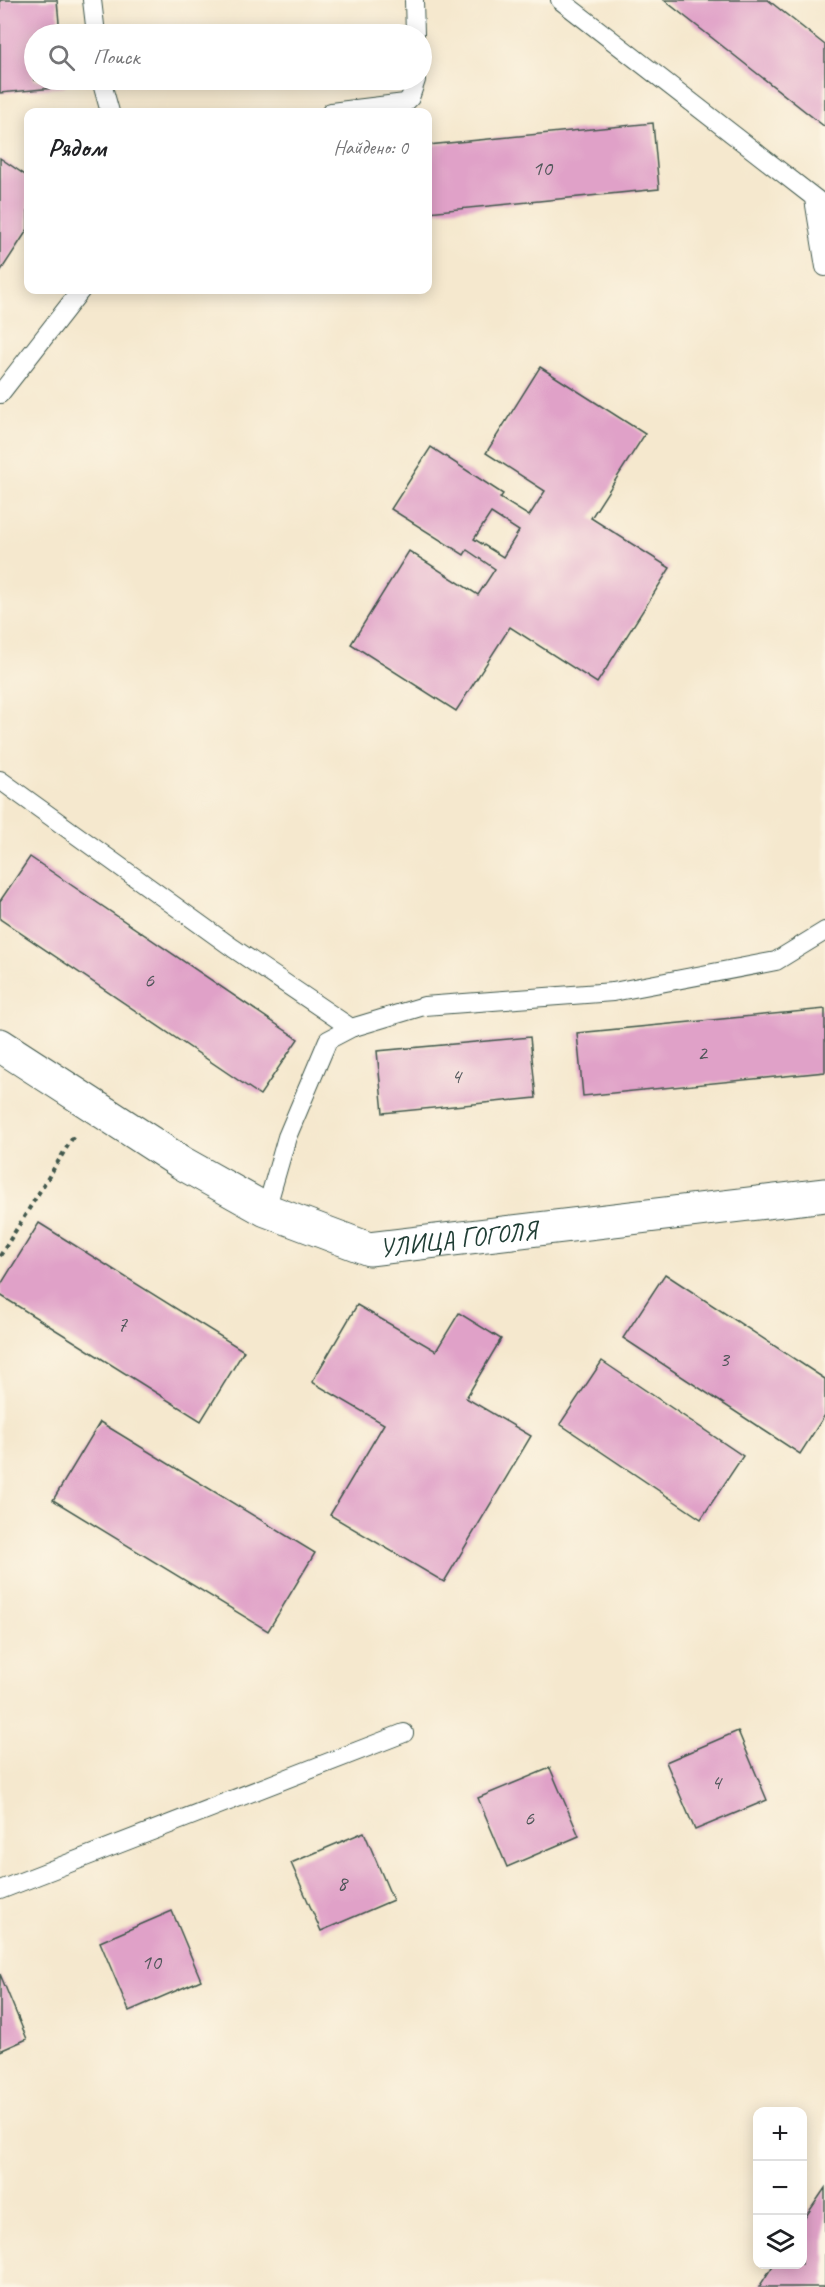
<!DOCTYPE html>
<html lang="ru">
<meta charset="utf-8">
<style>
body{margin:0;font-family:Caveat,sans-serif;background:#f2f2f2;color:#202124}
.controls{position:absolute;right:18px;bottom:18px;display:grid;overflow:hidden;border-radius:12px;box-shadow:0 3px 15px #0003}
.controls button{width:54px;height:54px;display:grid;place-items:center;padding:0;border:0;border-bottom:2px solid #e0e0e0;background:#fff;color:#202124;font:30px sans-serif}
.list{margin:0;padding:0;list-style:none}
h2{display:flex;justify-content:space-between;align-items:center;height:78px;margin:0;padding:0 24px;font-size:26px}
h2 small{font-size:20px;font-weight:400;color:#757577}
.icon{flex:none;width:33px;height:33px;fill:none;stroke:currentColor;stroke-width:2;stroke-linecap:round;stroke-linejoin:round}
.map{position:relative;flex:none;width:825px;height:2287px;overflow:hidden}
.search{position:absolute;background:#fff;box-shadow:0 3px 15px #0003;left:24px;top:24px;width:408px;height:66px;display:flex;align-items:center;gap:15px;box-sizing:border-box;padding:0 21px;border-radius:33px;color:#757577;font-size:22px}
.panel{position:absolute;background:#fff;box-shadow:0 3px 15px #0003;left:24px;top:108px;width:408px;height:186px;border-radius:12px}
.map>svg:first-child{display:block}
.building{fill:#e0a1c8;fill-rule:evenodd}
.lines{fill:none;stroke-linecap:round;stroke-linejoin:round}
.lane-casing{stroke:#3f574b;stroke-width:20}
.street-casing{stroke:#3f574b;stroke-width:35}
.path{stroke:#3f574b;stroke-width:4;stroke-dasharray:4.5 4.5;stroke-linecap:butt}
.lane{stroke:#fff;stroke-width:18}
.street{stroke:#fff;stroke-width:33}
.labels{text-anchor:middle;stroke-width:4.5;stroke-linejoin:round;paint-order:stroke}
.number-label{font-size:22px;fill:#4f5659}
.street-label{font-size:26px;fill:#1f3d34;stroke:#fcf5e5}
</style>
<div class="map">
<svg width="825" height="2287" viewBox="0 0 825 2287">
<rect width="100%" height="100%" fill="#fcf5e5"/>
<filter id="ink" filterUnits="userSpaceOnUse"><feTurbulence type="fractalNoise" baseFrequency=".0167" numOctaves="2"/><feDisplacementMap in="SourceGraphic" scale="12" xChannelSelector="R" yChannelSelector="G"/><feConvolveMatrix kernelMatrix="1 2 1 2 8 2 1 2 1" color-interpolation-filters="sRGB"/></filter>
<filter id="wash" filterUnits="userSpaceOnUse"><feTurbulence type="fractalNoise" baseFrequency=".008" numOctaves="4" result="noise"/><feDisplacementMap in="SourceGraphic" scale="24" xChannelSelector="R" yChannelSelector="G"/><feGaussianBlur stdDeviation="1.35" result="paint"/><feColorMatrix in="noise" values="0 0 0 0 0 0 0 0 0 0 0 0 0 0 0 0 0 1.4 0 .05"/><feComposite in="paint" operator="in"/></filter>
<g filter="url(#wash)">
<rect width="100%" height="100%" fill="#f5e8ce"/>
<g id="blocks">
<path class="building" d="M 0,0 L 57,0 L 60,34 L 34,34 L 34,80 L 65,80 L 65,87 L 0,93 Z
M 664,0 L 768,0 L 825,45 L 825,127 Z
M 653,123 L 659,189 L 428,212 L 428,145 Z
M 0,158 L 28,177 L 28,229 L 0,272 Z
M 540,367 L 645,434 L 591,518 L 670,568 L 597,683 L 510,627 L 456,711 L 351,644 L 409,551 L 478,595 L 495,569 L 467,550 L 464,555 L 391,509 L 431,447 L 503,494 L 500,498 L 529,516 L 545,491 L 486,453 ZM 491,513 L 519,531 L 503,557 L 474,539 Z
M 30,857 L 298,1039 L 260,1095 L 0,919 L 0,901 Z
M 825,1009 L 825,1072 L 583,1096 L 577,1033 Z
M 530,1037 L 536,1098 L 383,1113 L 377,1051 Z
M 39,1223 L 244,1351 L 201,1421 L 0,1295 L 0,1286 Z
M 665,1274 L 825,1379 L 825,1415 L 800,1454 L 623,1338 Z
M 357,1305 L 436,1351 L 459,1313 L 501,1339 L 466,1398 L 531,1436 L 444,1582 L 330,1515 L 384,1424 L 312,1382 Z
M 602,1361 L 743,1456 L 701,1519 L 560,1424 Z
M 100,1422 L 315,1553 L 268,1631 L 53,1500 Z
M 738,1731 L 767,1800 L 695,1830 L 666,1762 Z
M 550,1768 L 579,1836 L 507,1867 L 478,1798 Z
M 364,1832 L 393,1900 L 321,1931 L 291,1863 Z
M 172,1911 L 201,1980 L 129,2011 L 100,1942 Z
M 0,1974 L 27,2039 L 0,2051 Z
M 825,2188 L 825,2287 L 759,2287 L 774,2264 L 802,2264 L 802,2222 Z"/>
</g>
</g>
<g filter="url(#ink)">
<use href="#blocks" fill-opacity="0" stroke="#3f574b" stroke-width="1.5"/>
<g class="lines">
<defs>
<path id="lane" d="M 92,0 L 96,34
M 414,0 L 415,34
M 560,0 L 825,206
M 101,80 L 110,112
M 331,112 L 405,103 L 410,98 L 416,80
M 814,199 L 825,267
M 0,394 L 81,290
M 0,780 L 233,948 L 351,1028
M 266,1210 L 287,1137 L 328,1040 L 351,1028 L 424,1006 L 613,992 L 776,961 L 825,931
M 0,1890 L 404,1733"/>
<g id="street">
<path id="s1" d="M 0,1045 L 182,1163 L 266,1210 L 369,1249 L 825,1195"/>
</g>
</defs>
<use href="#lane" class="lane-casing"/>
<use href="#street" class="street-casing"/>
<path class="path" d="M 0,1256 L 75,1134"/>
<use href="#lane" class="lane"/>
<use href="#street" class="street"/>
</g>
</g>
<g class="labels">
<g class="number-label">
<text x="542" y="175">10</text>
<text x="149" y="987">6</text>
<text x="702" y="1060">2</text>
<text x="456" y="1083">4</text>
<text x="122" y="1331">7</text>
<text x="724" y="1366">3</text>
<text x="716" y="1789">4</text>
<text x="529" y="1825">6</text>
<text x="342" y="1890">8</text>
<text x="151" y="1969">10</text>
</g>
<g class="street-label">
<text dy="9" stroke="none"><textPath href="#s1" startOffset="513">УЛИЦА ГОГОЛЯ</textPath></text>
</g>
</g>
</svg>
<div class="controls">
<button>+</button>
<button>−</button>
<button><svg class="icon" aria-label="layers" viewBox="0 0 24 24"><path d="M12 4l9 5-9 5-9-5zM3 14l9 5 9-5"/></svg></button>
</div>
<div class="search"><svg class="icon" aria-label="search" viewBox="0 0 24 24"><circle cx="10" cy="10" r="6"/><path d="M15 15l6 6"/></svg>Поиск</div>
<section class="panel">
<h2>Рядом<small>Найдено: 0</small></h2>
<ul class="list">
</ul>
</section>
</div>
